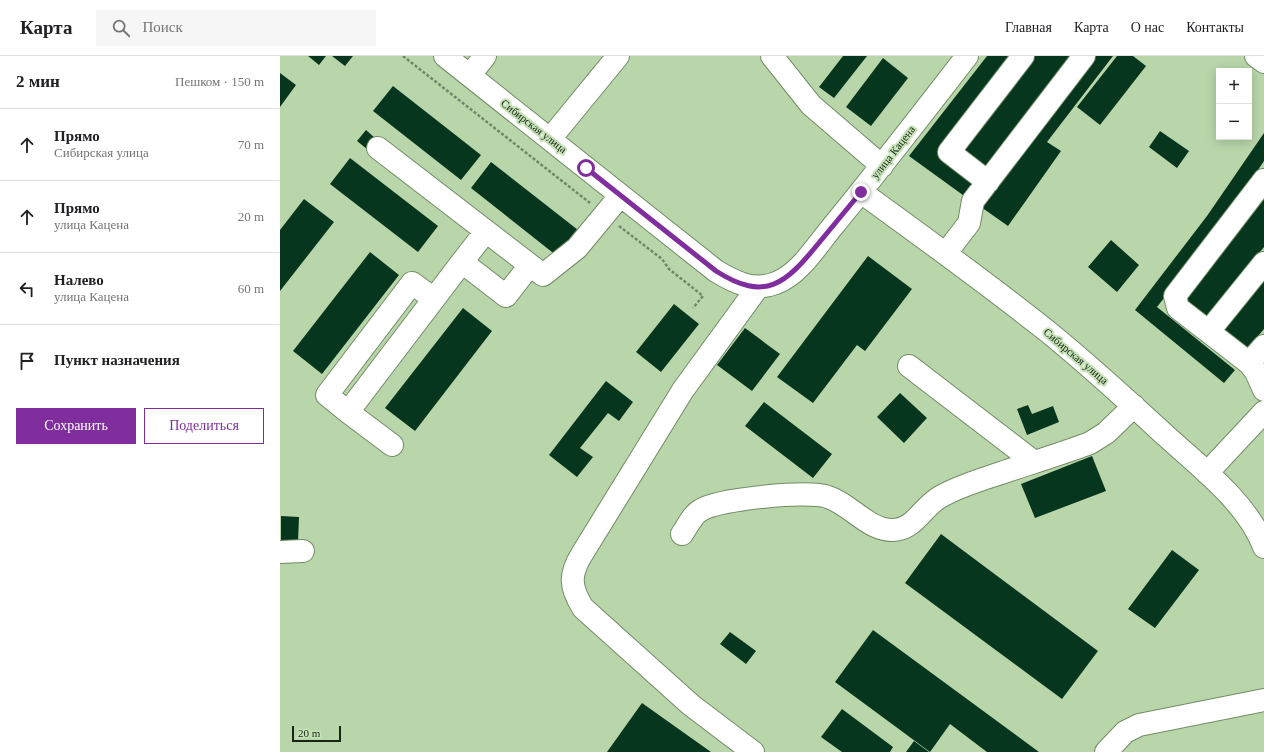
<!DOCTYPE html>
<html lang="ru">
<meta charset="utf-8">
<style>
body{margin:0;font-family:Georgia,serif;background:#f6f6f6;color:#202124}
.controls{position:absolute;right:12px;top:12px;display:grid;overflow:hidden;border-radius:0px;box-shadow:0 2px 10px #0003}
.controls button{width:36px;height:36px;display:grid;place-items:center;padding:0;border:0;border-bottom:1px solid #e0e0e0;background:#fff;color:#202124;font:20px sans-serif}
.scale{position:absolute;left:12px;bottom:10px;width:49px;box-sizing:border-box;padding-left:4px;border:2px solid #192414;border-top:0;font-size:11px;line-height:14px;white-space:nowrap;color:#192414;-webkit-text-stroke:3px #c6e3b8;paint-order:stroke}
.stop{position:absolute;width:12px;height:12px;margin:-9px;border:3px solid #802e9d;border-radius:50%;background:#fff}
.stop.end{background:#802e9d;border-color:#fff;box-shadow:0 1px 4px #0008}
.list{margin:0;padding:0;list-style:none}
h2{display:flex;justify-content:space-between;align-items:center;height:52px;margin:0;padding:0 16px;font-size:17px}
h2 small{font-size:13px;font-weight:400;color:#757577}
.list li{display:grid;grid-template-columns:26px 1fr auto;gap:12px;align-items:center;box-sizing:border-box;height:72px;padding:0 16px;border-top:1px solid #e0e0e0}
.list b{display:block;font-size:15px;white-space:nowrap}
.list p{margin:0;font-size:13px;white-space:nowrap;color:#757577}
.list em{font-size:13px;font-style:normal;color:#757577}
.actions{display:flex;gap:8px;padding:12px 16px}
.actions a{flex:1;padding:9px 0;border:1px solid #802e9d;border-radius:0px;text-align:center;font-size:14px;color:#802e9d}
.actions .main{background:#802e9d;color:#fff}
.icon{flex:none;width:22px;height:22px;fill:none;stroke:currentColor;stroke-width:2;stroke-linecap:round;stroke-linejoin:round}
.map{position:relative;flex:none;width:984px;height:696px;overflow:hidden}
header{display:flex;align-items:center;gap:24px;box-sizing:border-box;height:56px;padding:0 20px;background:#fff;border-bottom:1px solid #e0e0e0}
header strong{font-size:19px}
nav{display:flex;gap:22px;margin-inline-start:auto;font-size:14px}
.search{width:280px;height:36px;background:#f6f6f6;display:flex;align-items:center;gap:10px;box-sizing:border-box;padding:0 14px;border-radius:0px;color:#757577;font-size:15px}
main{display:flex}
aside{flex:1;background:#fff}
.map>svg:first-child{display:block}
.building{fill:#07361e}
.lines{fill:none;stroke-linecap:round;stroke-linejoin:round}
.minor-casing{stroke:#718c65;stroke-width:24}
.path{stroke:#718667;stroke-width:2.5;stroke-dasharray:3 2;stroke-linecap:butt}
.minor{stroke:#fff;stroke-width:22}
.route{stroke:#802e9d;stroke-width:5}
.labels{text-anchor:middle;stroke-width:4;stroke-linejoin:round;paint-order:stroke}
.street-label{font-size:11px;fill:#192414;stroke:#c6e3b8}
</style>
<header>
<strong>Карта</strong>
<div class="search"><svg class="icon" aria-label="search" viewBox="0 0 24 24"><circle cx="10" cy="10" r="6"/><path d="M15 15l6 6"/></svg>Поиск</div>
<nav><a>Главная</a><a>Карта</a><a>О нас</a><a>Контакты</a></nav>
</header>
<main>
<aside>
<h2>2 мин<small>Пешком · 150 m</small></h2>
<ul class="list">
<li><svg class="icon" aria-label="ahead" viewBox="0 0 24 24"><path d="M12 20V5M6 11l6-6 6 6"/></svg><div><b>Прямо</b><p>Сибирская улица</p></div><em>70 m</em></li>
<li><svg class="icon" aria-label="ahead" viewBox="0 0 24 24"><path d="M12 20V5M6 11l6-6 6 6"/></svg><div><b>Прямо</b><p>улица Кацена</p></div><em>20 m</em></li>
<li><svg class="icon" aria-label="left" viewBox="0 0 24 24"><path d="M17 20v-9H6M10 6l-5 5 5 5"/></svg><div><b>Налево</b><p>улица Кацена</p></div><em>60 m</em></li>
<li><svg class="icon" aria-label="arrive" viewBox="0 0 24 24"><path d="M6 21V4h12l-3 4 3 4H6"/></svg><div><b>Пункт назначения</b></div></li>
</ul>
<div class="actions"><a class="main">Сохранить</a><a>Поделиться</a></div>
</aside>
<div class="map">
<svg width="984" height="696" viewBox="0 0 984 696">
<rect width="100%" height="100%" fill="#b9d6ab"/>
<path class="building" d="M 28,0 L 46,0 L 39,9 Z
M 52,0 L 73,0 L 65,10 Z
M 563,0 L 587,0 L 554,42 L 539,31 Z
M 707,0 L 733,0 L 657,98 L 697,126 L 687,142 L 629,100 Z
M 754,0 L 794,0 L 705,115 L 680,96 Z
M 814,0 L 833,0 L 767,86 L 781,95 L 728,170 L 701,151 Z
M 837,0 L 853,0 L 866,10 L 820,69 L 797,51 Z
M 603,2 L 628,22 L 591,70 L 566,51 Z
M 0,17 L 16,29 L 0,51 Z
M 113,30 L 201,99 L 181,124 L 93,55 Z
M 86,74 L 95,82 L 87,93 L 77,85 Z
M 880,75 L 909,95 L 897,112 L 869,91 Z
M 984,77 L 984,105 L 941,169 L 877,251 L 955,314 L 944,327 L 855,254 L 927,160 Z
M 70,102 L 158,170 L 138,196 L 50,128 Z
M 211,106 L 298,174 L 277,200 L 191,132 Z
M 984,142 L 984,191 L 927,262 L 903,242 Z
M 24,143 L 54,166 L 0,235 L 0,174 Z
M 831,184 L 859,209 L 837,236 L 808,211 Z
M 90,196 L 119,219 L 42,318 L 13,295 Z
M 588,200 L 632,233 L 585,295 L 577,289 L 533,347 L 497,321 Z
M 984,222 L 984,273 L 967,293 L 942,273 Z
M 394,248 L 419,268 L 381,316 L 356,296 Z
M 183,252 L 212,275 L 135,375 L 105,352 Z
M 465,272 L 500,298 L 472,335 L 437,309 Z
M 326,325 L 353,346 L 339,365 L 328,357 L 300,392 L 313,401 L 297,421 L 269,399 Z
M 620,337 L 647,362 L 624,387 L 597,361 Z
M 484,346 L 552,398 L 533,422 L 465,370 Z
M 748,349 L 752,358 L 773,350 L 779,366 L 747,379 L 737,353 Z
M 812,400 L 826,435 L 755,462 L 741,428 Z
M 1,460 L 19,461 L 18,486 L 1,486 Z
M 661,478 L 818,595 L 782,643 L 625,527 Z
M 892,494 L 919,514 L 875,572 L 848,553 Z
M 593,574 L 759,696 L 707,696 L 670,668 L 650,696 L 555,626 Z
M 450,576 L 476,595 L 466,608 L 440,588 Z
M 362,647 L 431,696 L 327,696 Z
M 562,653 L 613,691 L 610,696 L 562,696 L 541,681 Z
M 634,685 L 649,696 L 626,696 Z"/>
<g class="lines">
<defs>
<path id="minor" d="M 165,0 L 436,215 C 454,226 474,236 496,227 C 520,218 537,189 553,170 C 599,114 643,57 687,0
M 492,0 L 531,49 L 602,110
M 976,0 L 984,6
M 190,19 L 205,0
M 270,83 L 338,0
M 98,92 L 263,219 L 297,192 L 340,140
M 984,124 L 895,240 L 898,252 L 969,307 L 976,316 L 984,334
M 708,126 L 669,96 L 743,0
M 581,136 C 644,182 707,227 767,275 C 808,308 847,344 885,379 C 919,410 968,447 984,491
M 666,197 L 689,167 L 693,145 L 804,0
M 182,206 L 206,175
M 154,243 L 132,227 L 47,339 L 68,356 L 182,206 L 226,240 L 250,209
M 929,275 L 984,207
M 969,307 L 984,290
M 629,310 L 754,406
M 68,356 L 112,389
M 927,417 L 984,356
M 402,478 C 407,471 413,458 421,454 C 439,443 528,434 548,441 C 570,448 588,474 612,474 C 635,474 642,451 660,441 C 679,430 700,424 721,417 C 751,407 781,398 810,387 L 826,377 L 854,350
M 0,496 L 23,495
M 473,696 L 411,649 L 303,552 C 290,531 289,519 302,498 L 403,334 L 478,231
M 826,696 L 845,676 L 859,669 L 984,644"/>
</defs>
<use href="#minor" class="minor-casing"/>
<path class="path" d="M 123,0 L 310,147
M 339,170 L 382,203 L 389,213 L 423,240 L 413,252"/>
<use href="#minor" class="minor"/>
</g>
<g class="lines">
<path class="route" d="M 306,112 L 436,215 C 486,247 506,227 538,188 C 553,170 567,153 581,136"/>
</g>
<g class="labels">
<g class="street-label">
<text transform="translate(254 70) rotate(38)" y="4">Сибирская улица</text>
<text transform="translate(613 96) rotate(-52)" y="4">улица Кацена</text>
<text transform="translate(796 300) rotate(40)" y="4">Сибирская улица</text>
</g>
</g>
</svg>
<div class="controls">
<button>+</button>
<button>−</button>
</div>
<div class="scale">20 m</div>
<div class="stop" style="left:306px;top:112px"></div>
<div class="stop end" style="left:581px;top:136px"></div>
</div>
</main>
